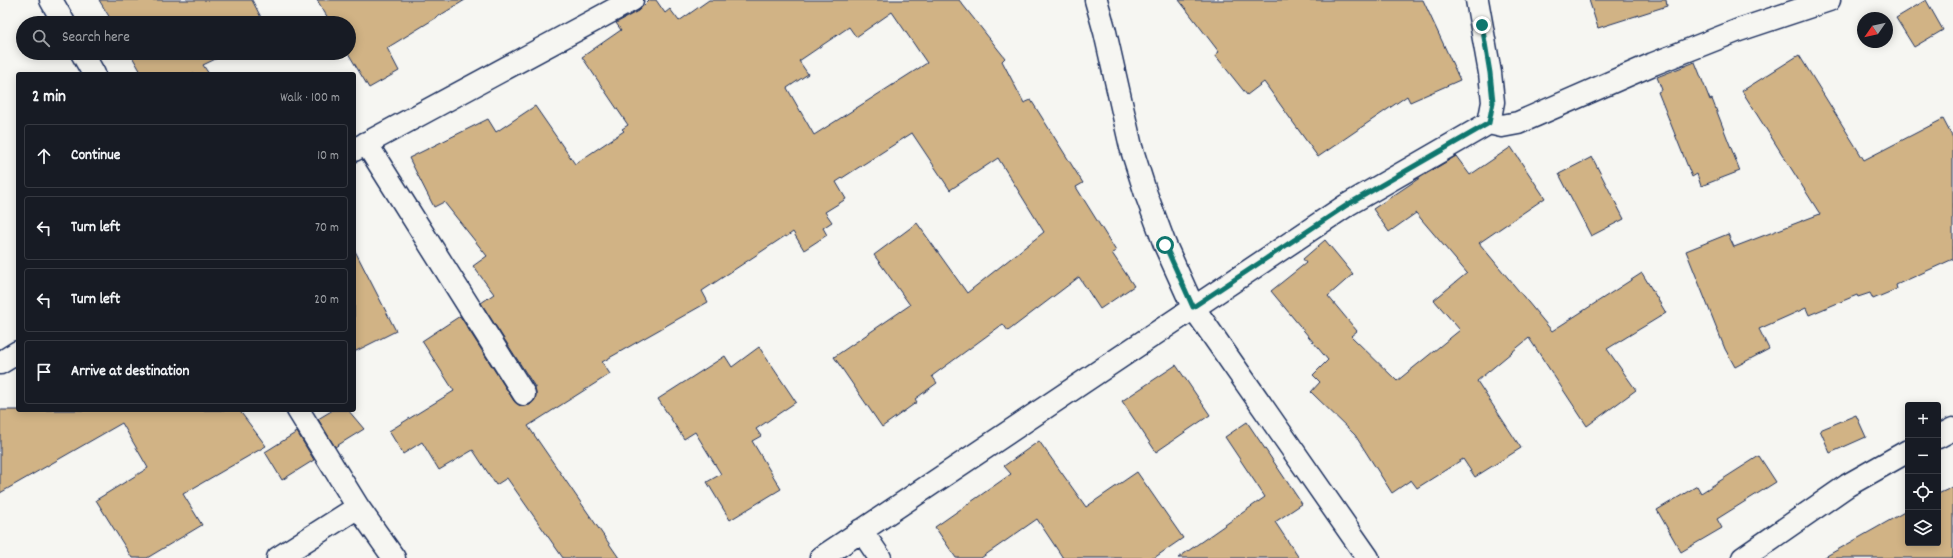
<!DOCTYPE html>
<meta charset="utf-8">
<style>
body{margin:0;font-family:Dekko,sans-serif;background:#242831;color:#f1f3f6}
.controls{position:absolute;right:12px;bottom:12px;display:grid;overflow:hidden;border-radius:4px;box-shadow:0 2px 10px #0003}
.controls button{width:36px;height:36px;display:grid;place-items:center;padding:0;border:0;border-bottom:1px solid #363941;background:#171b24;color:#f1f3f6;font:20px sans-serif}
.compass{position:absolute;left:1857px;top:12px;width:36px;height:36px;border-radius:50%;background:#171b24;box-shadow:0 2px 10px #0003;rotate:236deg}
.stop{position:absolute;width:12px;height:12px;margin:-9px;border:3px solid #0f766e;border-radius:50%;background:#fff}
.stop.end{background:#0f766e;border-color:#fff;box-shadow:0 1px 4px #0008}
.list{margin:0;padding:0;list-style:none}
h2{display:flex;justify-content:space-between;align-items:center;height:52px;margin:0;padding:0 16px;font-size:17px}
h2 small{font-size:13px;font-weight:400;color:#9ea1a6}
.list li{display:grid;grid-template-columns:26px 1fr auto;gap:12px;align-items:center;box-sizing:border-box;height:64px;margin:0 8px 8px;padding:0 8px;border:1px solid #363941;border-radius:4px}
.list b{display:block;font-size:15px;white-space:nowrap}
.list em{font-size:13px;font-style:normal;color:#9ea1a6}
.icon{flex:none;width:22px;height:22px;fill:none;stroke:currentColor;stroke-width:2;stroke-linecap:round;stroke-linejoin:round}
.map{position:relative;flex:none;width:1953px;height:558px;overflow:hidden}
.search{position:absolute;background:#171b24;box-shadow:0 2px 10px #0003;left:16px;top:16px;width:340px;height:44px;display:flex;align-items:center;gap:10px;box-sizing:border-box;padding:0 14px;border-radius:22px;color:#9ea1a6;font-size:15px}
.panel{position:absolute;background:#171b24;box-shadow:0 2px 10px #0003;left:16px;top:72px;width:340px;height:340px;border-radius:4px}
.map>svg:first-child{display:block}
.building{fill:#d1b385;stroke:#1b2f5e;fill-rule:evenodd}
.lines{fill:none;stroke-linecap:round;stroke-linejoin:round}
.minor-casing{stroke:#1b2f5e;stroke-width:25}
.minor{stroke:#f6f6f2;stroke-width:22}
.route{stroke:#0f766e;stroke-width:5}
</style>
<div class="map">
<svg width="1953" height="558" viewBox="0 0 1953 558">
<rect width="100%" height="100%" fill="#f6f6f2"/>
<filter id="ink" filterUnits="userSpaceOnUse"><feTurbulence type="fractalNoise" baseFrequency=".025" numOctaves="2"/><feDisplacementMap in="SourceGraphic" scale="8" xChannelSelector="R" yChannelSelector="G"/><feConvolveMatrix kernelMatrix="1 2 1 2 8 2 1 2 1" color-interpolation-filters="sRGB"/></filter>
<g filter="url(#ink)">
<path class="building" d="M 99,0 L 252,0 L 264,23 L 113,23 Z
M 317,0 L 465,0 L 387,48 L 399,71 L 369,88 L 348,53 L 349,23 L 331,23 Z
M 649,0 L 656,0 L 665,13 L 670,9 L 679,21 L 709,0 L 959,0 L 1005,58 L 1002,61 L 1024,103 L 1031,100 L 1083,183 L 1076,187 L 1116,251 L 1112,253 L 1134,286 L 1100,309 L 1079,277 L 1008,331 L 1003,324 L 932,376 L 937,383 L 915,399 L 917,402 L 882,427 L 834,357 L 910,305 L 874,255 L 917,223 L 967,293 L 1044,232 L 998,158 L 950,190 L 912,133 L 836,182 L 846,199 L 825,212 L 832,222 L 823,228 L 827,235 L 804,250 L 793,232 L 786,237 L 785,236 L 702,291 L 708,302 L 602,362 L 610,374 L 528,426 L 619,558 L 563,558 L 507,478 L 496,485 L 473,450 L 439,470 L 422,442 L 403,454 L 389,431 L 454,391 L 422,341 L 460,316 L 514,401 L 519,405 L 524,406 L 530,405 L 535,400 L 536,394 L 535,387 L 481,303 L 494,294 L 473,266 L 487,256 L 444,202 L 434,207 L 409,158 L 488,119 L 496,132 L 535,106 L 575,164 L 624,131 L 622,129 L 628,125 L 582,57 L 621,30 L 616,23 L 638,11 ZM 892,12 L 927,63 L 814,135 L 787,88 L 808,74 L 799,61 L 849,27 L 856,37 Z
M 1179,0 L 1423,0 L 1460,80 L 1410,102 L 1407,96 L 1318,157 L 1264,82 L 1247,95 L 1215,55 L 1219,52 Z
M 1589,0 L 1666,0 L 1667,6 L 1598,28 Z
M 1926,0 L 1943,30 L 1914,47 L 1896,18 Z
M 130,53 L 228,53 L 203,65 L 209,74 L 142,74 Z
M 1799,55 L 1864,160 L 1943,119 L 1953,138 L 1953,259 L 1896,285 L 1897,289 L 1873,299 L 1870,293 L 1858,297 L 1857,295 L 1809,315 L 1806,308 L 1759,329 L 1769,349 L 1735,367 L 1725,349 L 1686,251 L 1728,234 L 1734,247 L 1820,214 L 1742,91 Z
M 1695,62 L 1710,100 L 1712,99 L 1740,171 L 1701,186 L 1697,174 L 1692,177 L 1658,92 L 1662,90 L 1657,77 Z
M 1511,147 L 1545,198 L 1479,243 L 1552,331 L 1642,273 L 1666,313 L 1607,349 L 1636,390 L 1587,426 L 1529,338 L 1477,381 L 1521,448 L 1475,477 L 1463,459 L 1417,488 L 1411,480 L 1392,493 L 1355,435 L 1311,392 L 1320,382 L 1313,375 L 1328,360 L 1271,291 L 1306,263 L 1303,259 L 1325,240 L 1353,274 L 1328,296 L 1357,331 L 1351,336 L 1397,381 L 1460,330 L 1434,300 L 1467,273 L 1416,213 L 1389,232 L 1373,209 L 1421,177 L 1456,156 L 1470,175 Z
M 1592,157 L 1624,219 L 1591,236 L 1559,174 Z
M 354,249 L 396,331 L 354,352 Z
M 759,347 L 796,402 L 756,429 L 761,436 L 752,441 L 781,489 L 730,520 L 707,482 L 721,474 L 695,432 L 684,439 L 658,399 L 725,356 L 732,367 Z
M 1176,365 L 1210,415 L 1156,452 L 1122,401 Z
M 0,410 L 239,410 L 266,446 L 183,494 L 202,525 L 147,558 L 132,558 L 96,500 L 148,468 L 122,423 L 0,493 Z
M 333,410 L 348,410 L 364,429 L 335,447 L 318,419 Z
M 1856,415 L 1866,437 L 1830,453 L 1820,430 Z
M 1247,422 L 1302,504 L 1275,522 L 1299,558 L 1178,558 L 1265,497 L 1225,437 Z
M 297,432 L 314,460 L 282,480 L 265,452 Z
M 1039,441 L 1086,507 L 1137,472 L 1183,538 L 1154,558 L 1063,558 L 1037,519 L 981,558 L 956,558 L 935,527 L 1011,474 L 1004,466 Z
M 1759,456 L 1776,482 L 1717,519 L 1722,528 L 1681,552 L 1657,510 L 1697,486 L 1701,493 Z
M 1953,487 L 1953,558 L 1823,558 L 1908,510 L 1908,543 L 1938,543 L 1938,494 Z"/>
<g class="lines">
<defs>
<path id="minor" d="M 51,0 L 64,23
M 1096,0 L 1105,32 L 1131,147 L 1146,194 L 1165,245 L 1193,307 L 1368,558
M 82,53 L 94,74
M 1489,123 L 1502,126 L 1518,123 L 1653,64 L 1739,30 L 1829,0
M 366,143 L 524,394
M 354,150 L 632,0
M 0,363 L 18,352
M 298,410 L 358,507 L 394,558
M 1938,437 L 1953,429
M 861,530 L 880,558
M 278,558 L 358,507
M 821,558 L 1347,205 L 1489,123 L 1493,102 L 1490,73 L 1477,0
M 1743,558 L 1848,485 L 1908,451"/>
</defs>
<use href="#minor" class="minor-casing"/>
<use href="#minor" class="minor"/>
</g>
</g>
<g class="lines" filter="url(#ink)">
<path class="route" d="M 1165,245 L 1193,307 L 1347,205 L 1489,123 L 1493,102 L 1490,73 L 1482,25"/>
</g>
</svg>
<div class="controls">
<button>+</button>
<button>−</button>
<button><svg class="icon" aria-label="locate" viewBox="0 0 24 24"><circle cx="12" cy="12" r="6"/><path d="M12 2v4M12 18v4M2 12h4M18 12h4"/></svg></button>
<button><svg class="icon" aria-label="layers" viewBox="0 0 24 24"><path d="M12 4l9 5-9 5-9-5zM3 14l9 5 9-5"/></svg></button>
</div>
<svg class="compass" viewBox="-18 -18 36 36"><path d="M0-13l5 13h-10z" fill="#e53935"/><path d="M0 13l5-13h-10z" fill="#9ea1a6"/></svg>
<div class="stop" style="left:1165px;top:245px"></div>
<div class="stop end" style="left:1482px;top:25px"></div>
<div class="search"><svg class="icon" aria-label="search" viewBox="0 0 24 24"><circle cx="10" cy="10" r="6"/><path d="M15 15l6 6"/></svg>Search here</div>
<section class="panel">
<h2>2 min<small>Walk · 100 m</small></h2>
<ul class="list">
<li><svg class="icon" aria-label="ahead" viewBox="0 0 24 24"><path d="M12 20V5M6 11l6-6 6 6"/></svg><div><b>Continue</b></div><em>10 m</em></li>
<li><svg class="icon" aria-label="left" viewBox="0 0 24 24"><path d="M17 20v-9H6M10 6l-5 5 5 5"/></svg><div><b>Turn left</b></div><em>70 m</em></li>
<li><svg class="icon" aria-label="left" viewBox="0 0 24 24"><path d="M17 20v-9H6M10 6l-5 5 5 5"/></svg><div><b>Turn left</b></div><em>20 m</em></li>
<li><svg class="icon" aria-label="arrive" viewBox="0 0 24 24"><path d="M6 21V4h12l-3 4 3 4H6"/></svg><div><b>Arrive at destination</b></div></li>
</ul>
</section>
</div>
